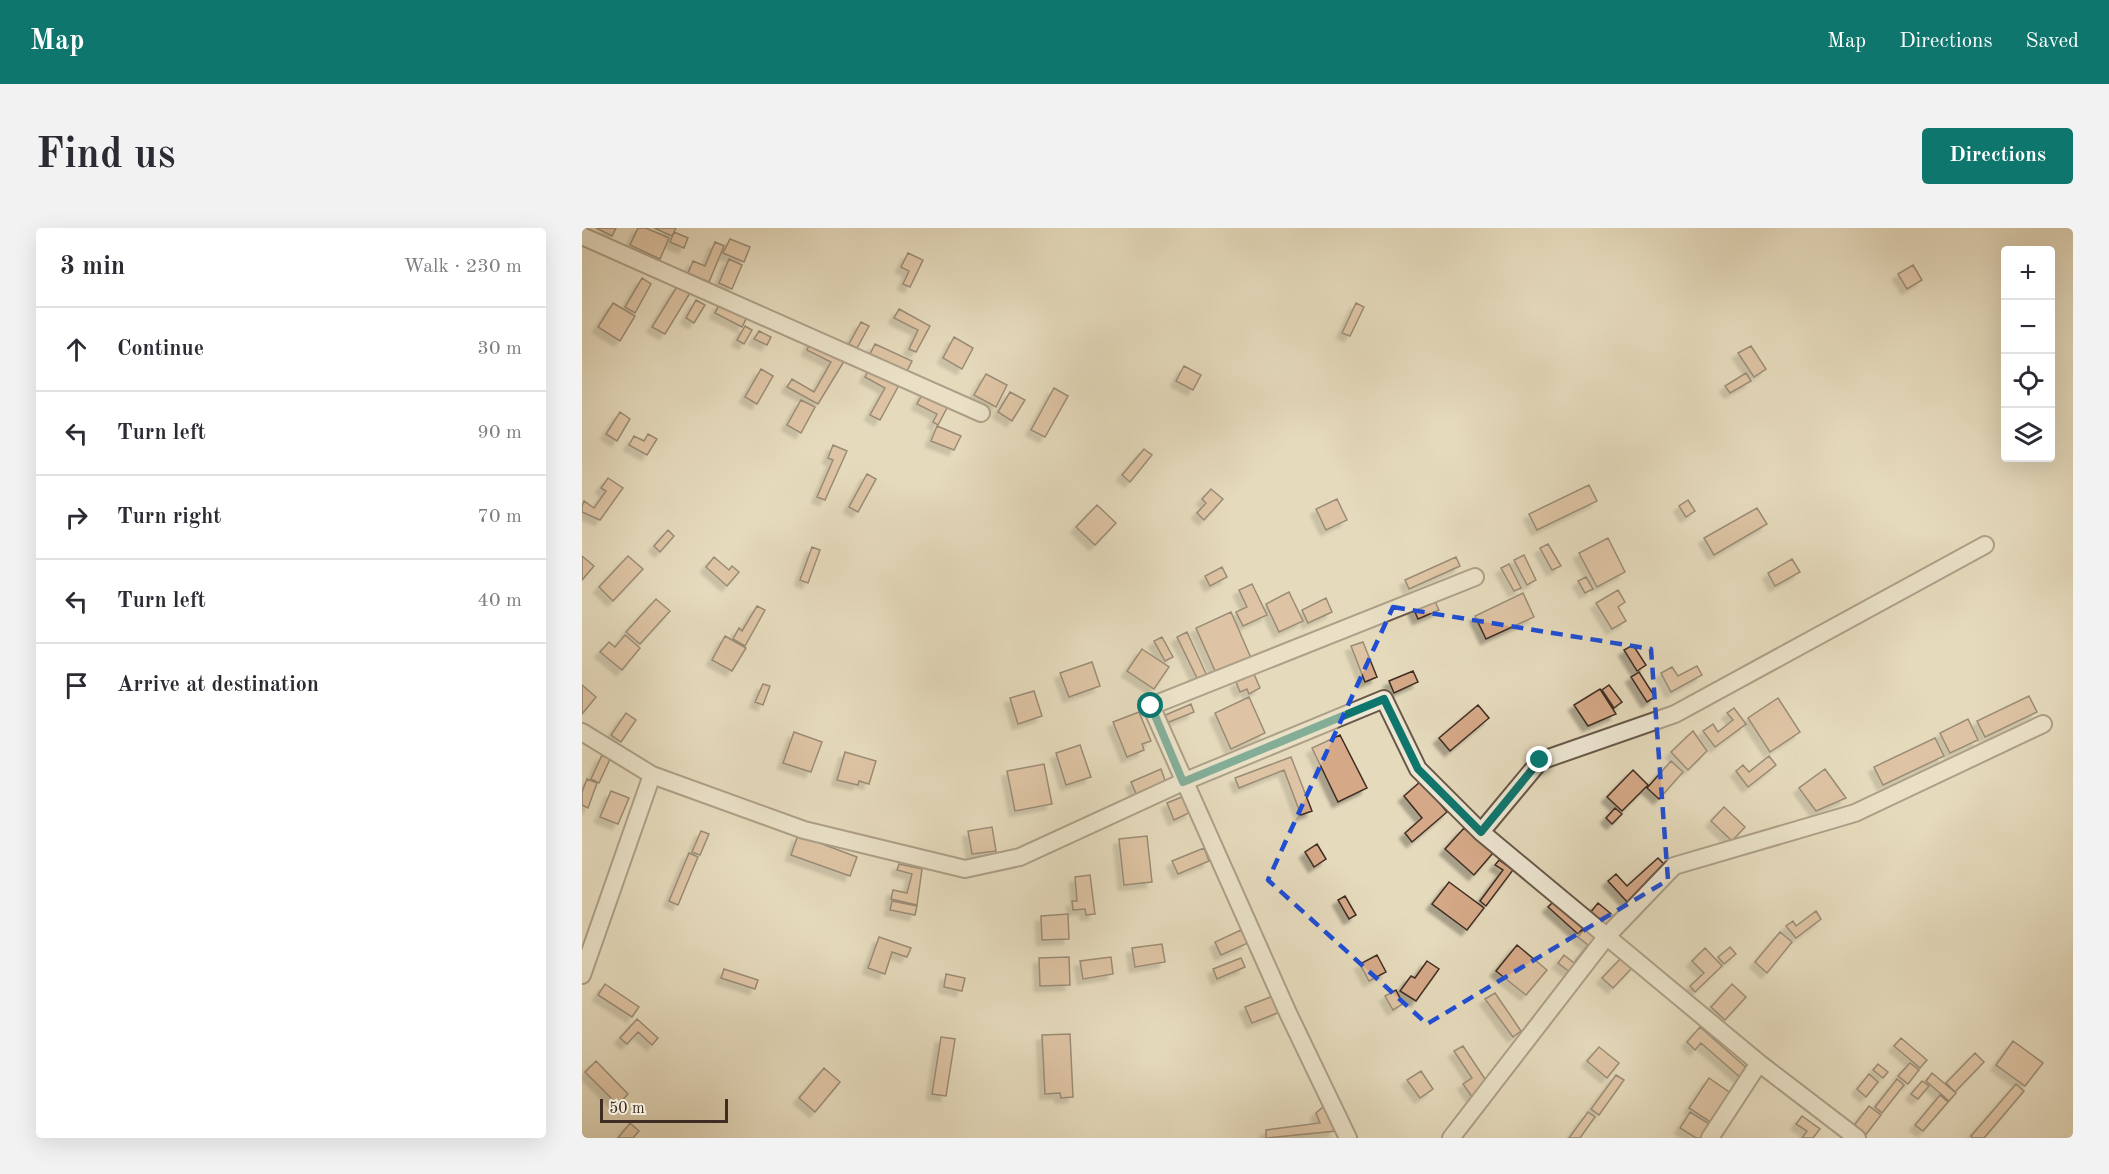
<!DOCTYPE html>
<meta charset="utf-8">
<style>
body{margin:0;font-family:"Old Standard TT",serif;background:#f2f2f3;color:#2b2b33}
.controls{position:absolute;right:18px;top:18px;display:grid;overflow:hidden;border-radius:6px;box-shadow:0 6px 24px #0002}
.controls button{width:54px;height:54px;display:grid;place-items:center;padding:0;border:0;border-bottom:2px solid #e1e1e2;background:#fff;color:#2b2b33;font:30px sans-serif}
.scale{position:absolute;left:18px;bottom:15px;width:128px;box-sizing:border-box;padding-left:6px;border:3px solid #3f2d23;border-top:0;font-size:16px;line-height:21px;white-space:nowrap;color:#3f2d23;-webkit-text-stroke:4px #eee7d3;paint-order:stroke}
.stop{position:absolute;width:18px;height:18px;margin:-14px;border:4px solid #0f766e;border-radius:50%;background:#fff}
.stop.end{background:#0f766e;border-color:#fff;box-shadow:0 2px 6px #0008}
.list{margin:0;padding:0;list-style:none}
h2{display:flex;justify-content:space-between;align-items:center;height:78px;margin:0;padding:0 24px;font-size:26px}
h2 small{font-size:20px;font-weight:400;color:#7c7c81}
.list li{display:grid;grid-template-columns:39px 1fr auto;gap:18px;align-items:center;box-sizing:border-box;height:84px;padding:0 24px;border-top:2px solid #e1e1e2}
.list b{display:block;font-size:22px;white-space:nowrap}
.list em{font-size:20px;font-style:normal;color:#7c7c81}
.icon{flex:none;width:33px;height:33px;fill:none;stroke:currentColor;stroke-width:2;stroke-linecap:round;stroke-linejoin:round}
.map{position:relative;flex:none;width:1491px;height:910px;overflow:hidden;border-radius:6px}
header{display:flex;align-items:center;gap:36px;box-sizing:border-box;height:84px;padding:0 30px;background:#0f766e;color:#fff}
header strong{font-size:28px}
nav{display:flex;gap:33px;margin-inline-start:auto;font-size:21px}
.intro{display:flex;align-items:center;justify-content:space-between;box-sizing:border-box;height:144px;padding:0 36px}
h1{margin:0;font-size:42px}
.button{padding:15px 27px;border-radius:6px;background:#0f766e;color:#fff;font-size:21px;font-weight:700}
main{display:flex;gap:36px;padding:0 36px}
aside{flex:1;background:#fff;border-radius:6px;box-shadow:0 6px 24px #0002}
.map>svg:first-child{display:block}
.building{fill:#d5a887;stroke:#3f2d23;stroke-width:1.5;filter:url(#shadow)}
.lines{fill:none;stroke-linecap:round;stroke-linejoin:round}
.street-casing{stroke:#685849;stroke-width:20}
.street{stroke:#eee7d3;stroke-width:16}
.route{stroke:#0f766e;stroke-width:8}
.marked{fill:none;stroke:#1d4ed8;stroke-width:4.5;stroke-dasharray:12 8;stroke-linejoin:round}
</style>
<header>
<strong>Map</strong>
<nav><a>Map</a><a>Directions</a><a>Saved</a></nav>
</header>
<div class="intro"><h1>Find us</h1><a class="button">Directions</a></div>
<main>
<aside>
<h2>3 min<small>Walk · 230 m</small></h2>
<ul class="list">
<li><svg class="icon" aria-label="ahead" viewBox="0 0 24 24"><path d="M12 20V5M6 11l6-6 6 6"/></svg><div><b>Continue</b></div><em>30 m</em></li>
<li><svg class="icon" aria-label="left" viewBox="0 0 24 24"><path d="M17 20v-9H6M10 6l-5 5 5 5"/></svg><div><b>Turn left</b></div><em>90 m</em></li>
<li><svg class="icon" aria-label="right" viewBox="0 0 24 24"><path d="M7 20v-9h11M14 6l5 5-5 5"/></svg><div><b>Turn right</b></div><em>70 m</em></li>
<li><svg class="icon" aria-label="left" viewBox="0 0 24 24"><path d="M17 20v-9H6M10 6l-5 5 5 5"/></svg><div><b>Turn left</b></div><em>40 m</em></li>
<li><svg class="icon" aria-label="arrive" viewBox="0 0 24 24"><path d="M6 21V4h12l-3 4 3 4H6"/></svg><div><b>Arrive at destination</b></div></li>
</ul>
</aside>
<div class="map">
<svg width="1491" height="910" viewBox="0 0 1491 910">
<defs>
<filter id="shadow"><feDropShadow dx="-5.5" dy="5.5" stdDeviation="1.5" flood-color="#0004"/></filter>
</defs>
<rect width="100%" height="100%" fill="#e5dabc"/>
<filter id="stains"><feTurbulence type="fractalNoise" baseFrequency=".00333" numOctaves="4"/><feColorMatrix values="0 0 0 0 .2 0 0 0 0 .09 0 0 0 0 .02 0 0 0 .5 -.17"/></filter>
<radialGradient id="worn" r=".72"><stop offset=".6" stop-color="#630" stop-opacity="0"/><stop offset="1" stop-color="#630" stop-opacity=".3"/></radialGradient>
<path class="building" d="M 14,0 L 34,0 L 30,8 Z
M 56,0 L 64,0 L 87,10 L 78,31 L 48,17 Z
M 72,0 L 94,0 L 90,8 Z
M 92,4 L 106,10 L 102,20 L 88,14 Z
M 148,11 L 168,19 L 162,34 L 141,25 Z
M 133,14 L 142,18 L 127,54 L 106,45 L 111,33 L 123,38 Z
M 326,25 L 341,32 L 328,59 L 321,56 L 327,43 L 319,39 Z
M 147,31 L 160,37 L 150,61 L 137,55 Z
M 1331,37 L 1340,52 L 1325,61 L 1316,46 Z
M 60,50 L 69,56 L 53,85 L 43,79 Z
M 96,57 L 108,65 L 83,106 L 70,99 Z
M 114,72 L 123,77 L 112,95 L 104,90 Z
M 31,75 L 53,88 L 38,113 L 16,99 Z
M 138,75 L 165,89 L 160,99 L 133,85 Z
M 774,75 L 782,79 L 768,108 L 760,105 Z
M 317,81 L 348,98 L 334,124 L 327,121 L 336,102 L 312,90 Z
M 279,94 L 287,98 L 275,120 L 267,116 Z
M 163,98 L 170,102 L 162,116 L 155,112 Z
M 177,103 L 189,109 L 185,117 L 172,111 Z
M 372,109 L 391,120 L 380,141 L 361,130 Z
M 229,113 L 264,130 L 236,176 L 205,159 L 210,151 L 232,164 L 249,134 L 225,122 Z
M 293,116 L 330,133 L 325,143 L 288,126 Z
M 1169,118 L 1184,141 L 1172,149 L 1156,125 Z
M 602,138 L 619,147 L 611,162 L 594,153 Z
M 179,141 L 191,148 L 175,176 L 163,169 Z
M 287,141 L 317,157 L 298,192 L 288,187 L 303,160 L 283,149 Z
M 1164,145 L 1169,153 L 1148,165 L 1143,158 Z
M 404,146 L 425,157 L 414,179 L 392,167 Z
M 472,160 L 486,168 L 463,209 L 449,202 Z
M 342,163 L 367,176 L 356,197 L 351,194 L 355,186 L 335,176 Z
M 428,164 L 443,172 L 430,193 L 416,184 Z
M 219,172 L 233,179 L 219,205 L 205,197 Z
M 38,184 L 48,191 L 35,213 L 24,206 Z
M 355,198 L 379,208 L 372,222 L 349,213 Z
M 66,206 L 75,211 L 65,227 L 47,217 L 52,208 L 62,213 Z
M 251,217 L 265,223 L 243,272 L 235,269 L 251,232 L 246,230 Z
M 562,221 L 570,227 L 548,254 L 540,247 Z
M 285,246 L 294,251 L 276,284 L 267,279 Z
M 26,250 L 41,260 L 18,292 L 0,284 L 0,278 L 2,273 L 12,280 L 24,263 L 19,260 Z
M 1007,257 L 1015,273 L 955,302 L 947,286 Z
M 629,261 L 641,271 L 622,292 L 615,285 L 624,275 L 620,271 Z
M 755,271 L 765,292 L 744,302 L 734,281 Z
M 1106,272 L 1113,283 L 1104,289 L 1097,278 Z
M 515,277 L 534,295 L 513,317 L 494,299 Z
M 1175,280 L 1185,296 L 1132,327 L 1122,310 Z
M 86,302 L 92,308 L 78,324 L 72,318 Z
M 1026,310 L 1043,344 L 1015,359 L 997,325 Z
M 966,316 L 979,338 L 970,342 L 958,320 Z
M 230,319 L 238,322 L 226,355 L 218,352 Z
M 942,327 L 954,352 L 945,357 L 932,332 Z
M 0,328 L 12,338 L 0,352 Z
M 46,328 L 61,341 L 31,373 L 17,359 Z
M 132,329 L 147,342 L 150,338 L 157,344 L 145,358 L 124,339 Z
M 874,329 L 878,338 L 827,361 L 823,352 Z
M 1210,331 L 1218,344 L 1193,358 L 1186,345 Z
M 927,336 L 939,360 L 932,363 L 919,340 Z
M 640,339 L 645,349 L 628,358 L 623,348 Z
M 1004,349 L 1011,361 L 1003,365 L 996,353 Z
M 670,356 L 685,387 L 661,398 L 654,384 L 665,379 L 657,362 Z
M 1036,362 L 1043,374 L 1036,379 L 1044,393 L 1030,401 L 1014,375 Z
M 707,364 L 721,393 L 697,404 L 684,376 Z
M 941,365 L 952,389 L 904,411 L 893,388 Z
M 850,367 L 857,382 L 836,391 L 830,377 Z
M 744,370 L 750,384 L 726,395 L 720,382 Z
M 74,371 L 88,383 L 58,416 L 44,404 Z
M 175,378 L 183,382 L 163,418 L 151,411 L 157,400 L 160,403 Z
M 649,384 L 669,430 L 634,445 L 614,400 Z
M 605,404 L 625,448 L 616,452 L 595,409 Z
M 43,407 L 58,420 L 40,442 L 18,424 L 27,414 L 33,419 Z
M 143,408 L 164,420 L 150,443 L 130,432 Z
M 580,409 L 591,429 L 583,433 L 572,413 Z
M 781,414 L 795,449 L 783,454 L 769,418 Z
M 1051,417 L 1064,437 L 1055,443 L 1042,422 Z
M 560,421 L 587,439 L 572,461 L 545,443 Z
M 510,434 L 518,458 L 487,469 L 478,445 Z
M 1115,438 L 1120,447 L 1089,464 L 1079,445 L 1090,439 L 1096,448 Z
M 831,443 L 836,454 L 812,465 L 807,453 Z
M 1057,444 L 1073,469 L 1065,474 L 1049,449 Z
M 672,446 L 678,460 L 667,466 L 665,461 L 658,464 L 654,454 Z
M 181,456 L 188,458 L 181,477 L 173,474 Z
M 0,457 L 14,469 L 0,486 Z
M 1027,457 L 1040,474 L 1032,480 L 1020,462 Z
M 1018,461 L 1034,486 L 1006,498 L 992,477 Z
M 452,463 L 460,488 L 436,496 L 428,470 Z
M 1447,468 L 1455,484 L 1403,509 L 1395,493 Z
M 667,469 L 683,505 L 649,521 L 633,485 Z
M 1196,470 L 1218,504 L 1188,524 L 1166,490 Z
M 609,476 L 612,484 L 582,496 L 579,489 Z
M 896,477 L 907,490 L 868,523 L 857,510 Z
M 1152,480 L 1164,496 L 1133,519 L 1121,503 L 1131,496 L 1136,504 L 1151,492 L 1145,485 Z
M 557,484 L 569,513 L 560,516 L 562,522 L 545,529 L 531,494 Z
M 44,485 L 54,492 L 39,514 L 29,507 Z
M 1386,491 L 1396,512 L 1368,525 L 1358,505 Z
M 1111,503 L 1125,523 L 1106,542 L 1089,524 Z
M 212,504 L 240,514 L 229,544 L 201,535 Z
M 758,507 L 785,560 L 756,574 L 730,520 Z
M 1353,510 L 1362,528 L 1301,557 L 1292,539 Z
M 498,517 L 509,549 L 484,557 L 474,525 Z
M 263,524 L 294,533 L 287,556 L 277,553 L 276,557 L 255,552 Z
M 20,527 L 28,531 L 17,555 L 9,551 Z
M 1187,528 L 1194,537 L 1166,559 L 1154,543 L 1161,537 L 1167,544 Z
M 709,529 L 730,583 L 719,587 L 702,542 L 657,560 L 653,550 Z
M 1089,533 L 1101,544 L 1077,571 L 1065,560 Z
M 462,536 L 470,576 L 433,583 L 425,543 Z
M 579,541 L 584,555 L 555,568 L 549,554 Z
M 1243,541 L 1264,570 L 1234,583 L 1217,560 Z
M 1051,542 L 1066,557 L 1040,583 L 1025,569 Z
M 5,551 L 15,555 L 6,580 L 0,577 L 0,564 Z
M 839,553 L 865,584 L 830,614 L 823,605 L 840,590 L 822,568 Z
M 29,563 L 47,570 L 36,596 L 18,589 Z
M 602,568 L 609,584 L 592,592 L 585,575 Z
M 1142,579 L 1163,599 L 1150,613 L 1129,593 Z
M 1033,580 L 1040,586 L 1030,596 L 1024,590 Z
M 410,599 L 414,623 L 390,626 L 386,603 Z
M 882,600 L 911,625 L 892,647 L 863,621 Z
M 119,603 L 127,606 L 118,627 L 110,624 Z
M 216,607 L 275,629 L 268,648 L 209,627 Z
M 565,608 L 570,654 L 542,657 L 537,611 Z
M 735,616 L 744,631 L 732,639 L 723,624 Z
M 622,620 L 627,633 L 596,646 L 590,633 Z
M 107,625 L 116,629 L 96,677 L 87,673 Z
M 1076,630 L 1086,640 L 1047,676 L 1026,653 L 1034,646 L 1045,658 Z
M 917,632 L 931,642 L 904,678 L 898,673 L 921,642 L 913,637 Z
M 317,636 L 340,641 L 335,677 L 309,671 L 311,662 L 325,665 L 330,646 L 315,642 Z
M 508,647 L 513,686 L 504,687 L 503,681 L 491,682 L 490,673 L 495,673 L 493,649 Z
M 867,654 L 902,680 L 885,702 L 850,676 Z
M 763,668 L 774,687 L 767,691 L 756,672 Z
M 310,673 L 335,678 L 333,687 L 308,682 Z
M 972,673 L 1002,699 L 996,706 L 966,679 Z
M 1016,675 L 1033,689 L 1025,699 L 1008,685 Z
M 1234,683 L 1239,691 L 1214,710 L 1204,698 L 1211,693 L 1214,698 Z
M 486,686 L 487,711 L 460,712 L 459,688 Z
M 1002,701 L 1019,714 L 993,748 L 976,735 L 982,727 L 992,735 L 1006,717 L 996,709 Z
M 659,702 L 666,715 L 639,727 L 633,714 Z
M 1198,704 L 1210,714 L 1185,745 L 1173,734 Z
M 297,709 L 329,720 L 325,729 L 310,724 L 303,746 L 286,740 Z
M 580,716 L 583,734 L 553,739 L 550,720 Z
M 935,717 L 965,742 L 944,767 L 914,743 Z
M 1148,719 L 1154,726 L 1142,736 L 1136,729 Z
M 1123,720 L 1140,738 L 1113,764 L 1108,758 L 1122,745 L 1110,733 Z
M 795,727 L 804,744 L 787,753 L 778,736 Z
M 487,729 L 488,757 L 458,758 L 457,730 Z
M 529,729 L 531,746 L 501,751 L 498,733 Z
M 659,730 L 663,739 L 635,751 L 631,741 Z
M 1039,730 L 1050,740 L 1031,760 L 1020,750 Z
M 845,733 L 857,741 L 834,773 L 818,763 L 829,748 L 833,750 Z
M 142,741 L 176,752 L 173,761 L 139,750 Z
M 364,746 L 383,750 L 380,763 L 362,759 Z
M 23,756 L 57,779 L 50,789 L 16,767 Z
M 1150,756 L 1164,769 L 1143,792 L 1129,779 Z
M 814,762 L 821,776 L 811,782 L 803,768 Z
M 913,765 L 939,803 L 931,809 L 903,771 Z
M 691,768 L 698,784 L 670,795 L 663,779 Z
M 55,791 L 76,810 L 70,817 L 56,804 L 45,816 L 38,810 Z
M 1118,799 L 1167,842 L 1159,850 L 1119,815 L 1113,822 L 1105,814 Z
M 488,806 L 491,869 L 479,870 L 478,865 L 463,866 L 460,807 Z
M 359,809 L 373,811 L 364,868 L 350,866 Z
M 1319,810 L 1345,832 L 1338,840 L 1312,818 Z
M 1431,813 L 1461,835 L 1443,858 L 1414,837 Z
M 881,818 L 907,857 L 893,873 L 881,856 L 890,850 L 872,823 Z
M 1017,819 L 1037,835 L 1025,850 L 1005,833 Z
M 1393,825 L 1402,834 L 1373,864 L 1364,855 Z
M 14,833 L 46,866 L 36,877 L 3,844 Z
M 1328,835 L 1337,842 L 1326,856 L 1316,848 Z
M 1296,836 L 1306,844 L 1301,850 L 1291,842 Z
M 242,840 L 258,854 L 233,884 L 217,870 Z
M 839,843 L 851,861 L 838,870 L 825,852 Z
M 1350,845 L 1374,865 L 1367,873 L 1344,853 Z
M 1287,846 L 1296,854 L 1284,869 L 1275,861 Z
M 1034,847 L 1042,852 L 1017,887 L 1009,881 Z
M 1127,850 L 1150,866 L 1130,895 L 1107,880 Z
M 1315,851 L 1322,857 L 1300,885 L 1293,879 Z
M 1340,853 L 1347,858 L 1336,871 L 1329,866 Z
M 1434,856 L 1442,863 L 1402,910 L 1391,910 L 1389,908 Z
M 1358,867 L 1366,874 L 1341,903 L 1333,897 Z
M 742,878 L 754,903 L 684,910 L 684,902 L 738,895 L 734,885 Z
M 1287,878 L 1299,887 L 1282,909 L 1270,900 Z
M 1006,884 L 1013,889 L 998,910 L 987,910 Z
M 1108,884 L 1129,897 L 1121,910 L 1114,910 L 1098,900 Z
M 1220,888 L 1238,901 L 1231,910 L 1220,910 L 1225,903 L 1214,896 Z
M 48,895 L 57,903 L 51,910 L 36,910 Z"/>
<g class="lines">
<defs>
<path id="street" d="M 0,8 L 399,185
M 0,504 L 70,547 L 222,602 L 383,641 L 438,629 L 601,554 L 802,471 L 836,541 L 899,604 L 1177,835 L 1275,910
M 899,604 L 958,533 L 1093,486 L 1403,317
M 0,747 L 70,547
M 766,910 L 706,785 L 569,478 L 893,349
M 869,910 L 1025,708 L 1092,638 L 1273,585 L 1461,496
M 1128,910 L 1177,835"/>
</defs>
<use href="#street" class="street-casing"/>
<use href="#street" class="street"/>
</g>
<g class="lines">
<path class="route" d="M 569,478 L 601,554 L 802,471 L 836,541 L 899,604 L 958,532"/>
</g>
<path d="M0 0H1491V910H0ZM 811,379 L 1069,421 L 1086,652 L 845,796 L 686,652 Z" fill="#e5dabc" fill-opacity=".55" fill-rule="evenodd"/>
<path class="marked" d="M 811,379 L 1069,421 L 1086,652 L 845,796 L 686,652 Z"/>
<rect width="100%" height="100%" filter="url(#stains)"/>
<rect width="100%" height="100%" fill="url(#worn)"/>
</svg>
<div class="controls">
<button>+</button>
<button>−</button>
<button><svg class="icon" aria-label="locate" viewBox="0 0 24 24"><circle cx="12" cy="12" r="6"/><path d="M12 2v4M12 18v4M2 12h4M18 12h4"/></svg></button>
<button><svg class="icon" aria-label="layers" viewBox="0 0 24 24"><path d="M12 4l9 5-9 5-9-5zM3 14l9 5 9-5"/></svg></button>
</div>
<div class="scale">50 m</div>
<div class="stop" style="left:569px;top:478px"></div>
<div class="stop end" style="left:958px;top:532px"></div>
</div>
</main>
